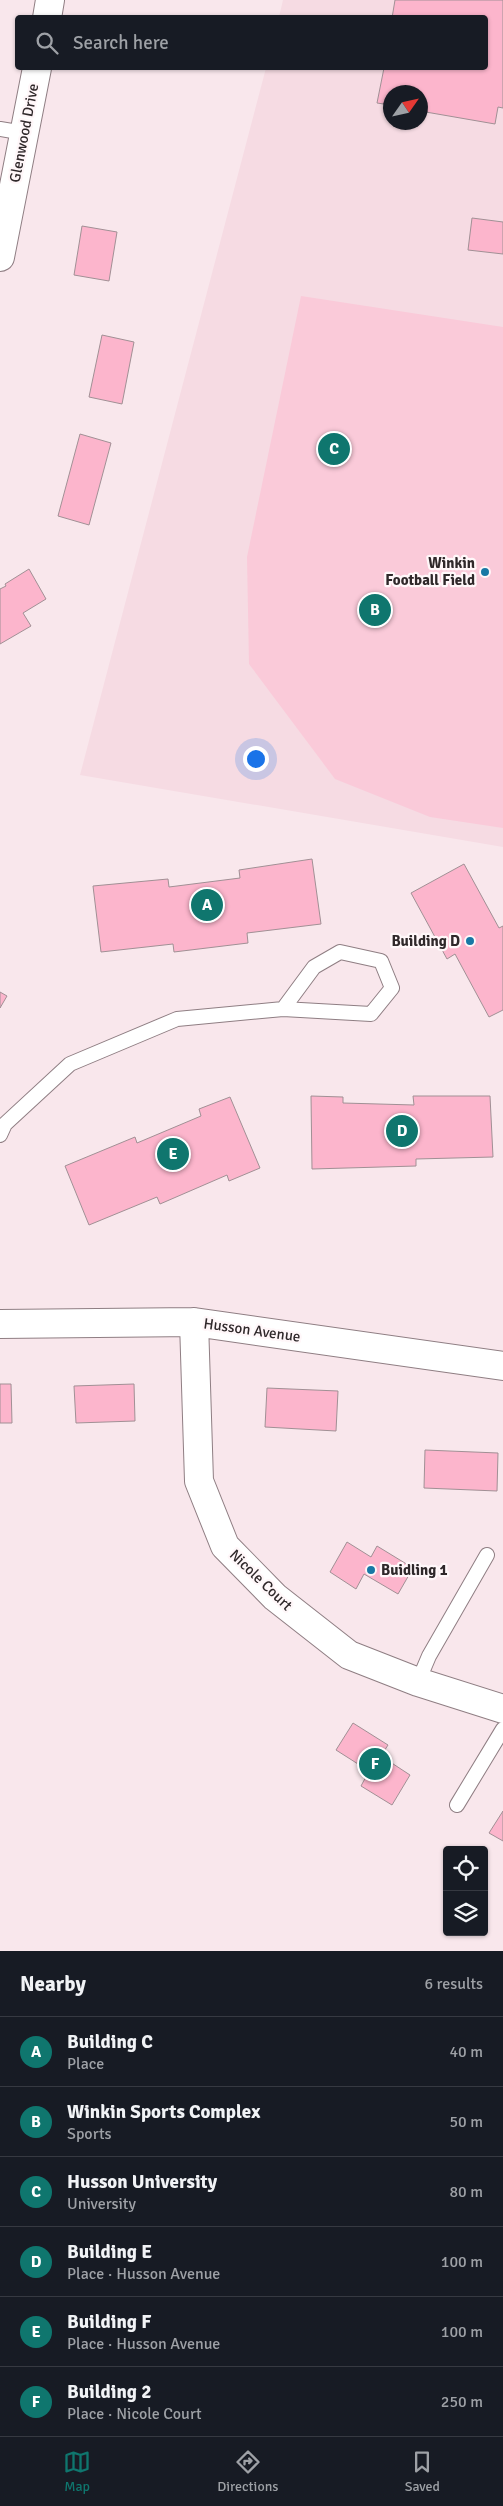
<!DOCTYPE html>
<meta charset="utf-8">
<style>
body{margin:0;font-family:Signika,sans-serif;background:#242831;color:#f1f3f6}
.controls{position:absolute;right:15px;bottom:15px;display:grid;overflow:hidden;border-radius:5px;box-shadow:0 1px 4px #0004}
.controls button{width:45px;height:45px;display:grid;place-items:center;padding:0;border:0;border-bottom:1px solid #363941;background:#171b24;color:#f1f3f6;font:25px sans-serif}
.compass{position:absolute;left:383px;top:85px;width:45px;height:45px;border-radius:50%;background:#171b24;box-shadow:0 1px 4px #0004;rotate:56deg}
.you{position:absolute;left:255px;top:758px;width:18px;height:18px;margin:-12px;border:4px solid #fff;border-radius:50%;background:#1a73e8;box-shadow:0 0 0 8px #1a73e833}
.badge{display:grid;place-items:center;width:32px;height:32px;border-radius:50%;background:#0f766e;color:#fff;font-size:16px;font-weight:700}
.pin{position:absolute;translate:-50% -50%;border:2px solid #fff;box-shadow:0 1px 5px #0006}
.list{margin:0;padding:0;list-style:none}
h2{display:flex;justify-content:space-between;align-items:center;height:65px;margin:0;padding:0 20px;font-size:21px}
h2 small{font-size:16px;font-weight:400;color:#9ea1a6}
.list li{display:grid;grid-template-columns:32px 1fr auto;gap:15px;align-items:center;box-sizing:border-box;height:70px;padding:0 20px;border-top:1px solid #363941}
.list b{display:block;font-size:19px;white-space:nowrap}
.list p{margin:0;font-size:16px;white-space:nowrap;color:#9ea1a6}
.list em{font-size:16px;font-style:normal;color:#9ea1a6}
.icon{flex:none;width:28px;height:28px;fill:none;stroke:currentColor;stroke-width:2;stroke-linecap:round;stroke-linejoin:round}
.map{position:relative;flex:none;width:503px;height:1951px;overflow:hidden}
.search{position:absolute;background:#171b24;box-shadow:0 1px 4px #0004;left:15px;right:15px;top:15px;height:55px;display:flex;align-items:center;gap:12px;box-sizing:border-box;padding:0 18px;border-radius:5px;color:#9ea1a6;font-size:19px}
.sheet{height:485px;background:#171b24}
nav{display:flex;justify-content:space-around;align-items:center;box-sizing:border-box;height:70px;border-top:1px solid #363941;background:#171b24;font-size:14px;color:#9ea1a6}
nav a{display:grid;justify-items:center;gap:2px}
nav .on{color:#0f766e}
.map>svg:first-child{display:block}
.built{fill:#f6dbe3;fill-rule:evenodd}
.green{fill:#facad9}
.building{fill:#fcb5cc;stroke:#a19095}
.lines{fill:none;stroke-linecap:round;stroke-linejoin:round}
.lane-casing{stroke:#8f7e83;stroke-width:16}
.street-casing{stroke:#8f7e83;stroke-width:30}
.lane{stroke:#fff;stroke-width:14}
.street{stroke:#fff;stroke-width:28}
.poi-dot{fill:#1978a5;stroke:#fff7f9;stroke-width:2}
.labels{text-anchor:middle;stroke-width:4.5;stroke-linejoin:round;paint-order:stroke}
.street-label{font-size:15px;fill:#2f282a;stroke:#fff7f9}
.poi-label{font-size:15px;font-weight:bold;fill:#2f282a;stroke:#fff7f9;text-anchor:end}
</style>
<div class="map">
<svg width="503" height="1951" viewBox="0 0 503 1951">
<rect width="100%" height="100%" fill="#f9e7ec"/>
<path class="built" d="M 283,0 L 503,0 L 503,847 L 80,775 L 266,68 L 486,68 L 486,18 L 279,17 ZM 390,92 L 420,92 L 420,122 L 390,122 Z"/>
<path class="green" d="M 301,296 L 503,327 L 503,828 L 430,817 L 335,779 L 249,664 L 247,557 Z"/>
<path class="building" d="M 395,0 L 503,0 L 503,108 L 498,107 L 495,124 L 420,111 L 420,92 L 390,92 L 390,105 L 377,103 L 384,68 L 486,68 L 486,18 L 392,18 Z
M 472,218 L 503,222 L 503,254 L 468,250 Z
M 82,226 L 117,232 L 109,281 L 74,275 Z
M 102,335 L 134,342 L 122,404 L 89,397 Z
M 80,434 L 111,443 L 89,525 L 58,516 Z
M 29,569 L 46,599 L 23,613 L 31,626 L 0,644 L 0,589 L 6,586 L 5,584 Z
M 312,859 L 321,924 L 247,933 L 248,943 L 174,952 L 173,944 L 101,952 L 93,886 L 168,879 L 169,887 L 240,878 L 239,870 Z
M 464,864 L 499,928 L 503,926 L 503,1010 L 489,1017 L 455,954 L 447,959 L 411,893 Z
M 0,992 L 7,996 L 0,1008 Z
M 311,1096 L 343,1097 L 343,1103 L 414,1105 L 413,1096 L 490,1096 L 493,1157 L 416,1159 L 416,1166 L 312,1169 Z
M 230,1097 L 260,1168 L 229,1181 L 227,1175 L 160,1204 L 157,1197 L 89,1225 L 65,1166 L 135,1137 L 137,1143 L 201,1116 L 199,1109 Z
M 0,1384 L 11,1384 L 12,1423 L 0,1423 Z
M 134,1384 L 135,1421 L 76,1423 L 74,1386 Z
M 267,1388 L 338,1391 L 336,1431 L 265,1427 Z
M 425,1450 L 498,1453 L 497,1491 L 424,1488 Z
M 347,1542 L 371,1557 L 377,1546 L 413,1568 L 398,1594 L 364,1574 L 356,1589 L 330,1572 Z
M 353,1723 L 388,1745 L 381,1756 L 410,1775 L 392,1805 L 361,1786 L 369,1771 L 336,1750 Z
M 503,1811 L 503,1841 L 489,1833 Z"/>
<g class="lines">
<defs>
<path id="lane" d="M 0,129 L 24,133
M 0,1135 L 5,1124 L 70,1064 L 177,1019 L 283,1009 L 371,1014 L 392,988 L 381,961 L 340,952 L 314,967 L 283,1009
M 418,1682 L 429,1656 L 487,1555
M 457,1805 L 503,1729"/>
<path id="street" d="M 47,18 L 50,0
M 0,257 L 37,68
M 194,1322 L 199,1481 L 225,1546 L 275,1597 L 349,1655 L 418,1682 L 503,1709
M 0,1324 L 194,1322 L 503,1366"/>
</defs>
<use href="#lane" class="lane-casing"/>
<use href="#street" class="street-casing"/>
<use href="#lane" class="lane"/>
<use href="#street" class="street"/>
</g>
<g class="poi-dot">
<circle cx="485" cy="572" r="5"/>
<circle cx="470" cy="941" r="5"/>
<circle cx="371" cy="1570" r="5"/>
</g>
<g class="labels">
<g class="street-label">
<text transform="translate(24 133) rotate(-79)" y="5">Glenwood Drive</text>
<text transform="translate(252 1330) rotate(8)" y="5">Husson Avenue</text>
<text transform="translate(261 1580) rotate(44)" y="5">Nicole Court</text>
</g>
<g class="poi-label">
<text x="475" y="568">Winkin<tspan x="475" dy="17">Football Field</tspan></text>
<text x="460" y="946">Building D</text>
<text x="381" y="1575" text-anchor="start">Buidling 1</text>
</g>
</g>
</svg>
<div class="controls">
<button><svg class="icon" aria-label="locate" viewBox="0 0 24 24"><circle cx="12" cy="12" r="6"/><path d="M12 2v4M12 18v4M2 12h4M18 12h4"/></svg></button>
<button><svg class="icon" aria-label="layers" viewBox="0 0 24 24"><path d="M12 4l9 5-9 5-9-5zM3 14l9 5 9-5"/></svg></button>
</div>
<svg class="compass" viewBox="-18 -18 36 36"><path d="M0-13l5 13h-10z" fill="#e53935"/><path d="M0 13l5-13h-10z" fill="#9ea1a6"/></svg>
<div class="you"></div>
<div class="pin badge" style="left:207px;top:905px">A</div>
<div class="pin badge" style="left:375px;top:610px">B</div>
<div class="pin badge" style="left:334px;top:449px">C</div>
<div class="pin badge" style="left:402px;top:1131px">D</div>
<div class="pin badge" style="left:173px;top:1154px">E</div>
<div class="pin badge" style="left:375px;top:1764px">F</div>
<div class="search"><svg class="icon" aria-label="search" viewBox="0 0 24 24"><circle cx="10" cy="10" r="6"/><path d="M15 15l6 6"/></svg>Search here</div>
</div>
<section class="sheet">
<h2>Nearby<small>6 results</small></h2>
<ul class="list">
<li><span class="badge">A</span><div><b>Building C</b><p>Place</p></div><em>40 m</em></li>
<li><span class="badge">B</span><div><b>Winkin Sports Complex</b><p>Sports</p></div><em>50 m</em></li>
<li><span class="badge">C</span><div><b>Husson University</b><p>University</p></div><em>80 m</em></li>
<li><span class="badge">D</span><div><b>Building E</b><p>Place · Husson Avenue</p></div><em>100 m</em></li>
<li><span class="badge">E</span><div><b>Building F</b><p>Place · Husson Avenue</p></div><em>100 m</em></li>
<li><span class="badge">F</span><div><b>Building 2</b><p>Place · Nicole Court</p></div><em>250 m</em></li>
</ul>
</section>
<nav>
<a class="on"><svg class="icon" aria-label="map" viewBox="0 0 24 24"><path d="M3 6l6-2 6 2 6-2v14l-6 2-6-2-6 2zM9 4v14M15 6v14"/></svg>Map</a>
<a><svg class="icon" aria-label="directions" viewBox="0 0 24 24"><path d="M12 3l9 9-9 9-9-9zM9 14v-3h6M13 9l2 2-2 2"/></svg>Directions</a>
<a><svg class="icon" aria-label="saved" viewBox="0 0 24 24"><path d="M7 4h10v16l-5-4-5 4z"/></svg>Saved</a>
</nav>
